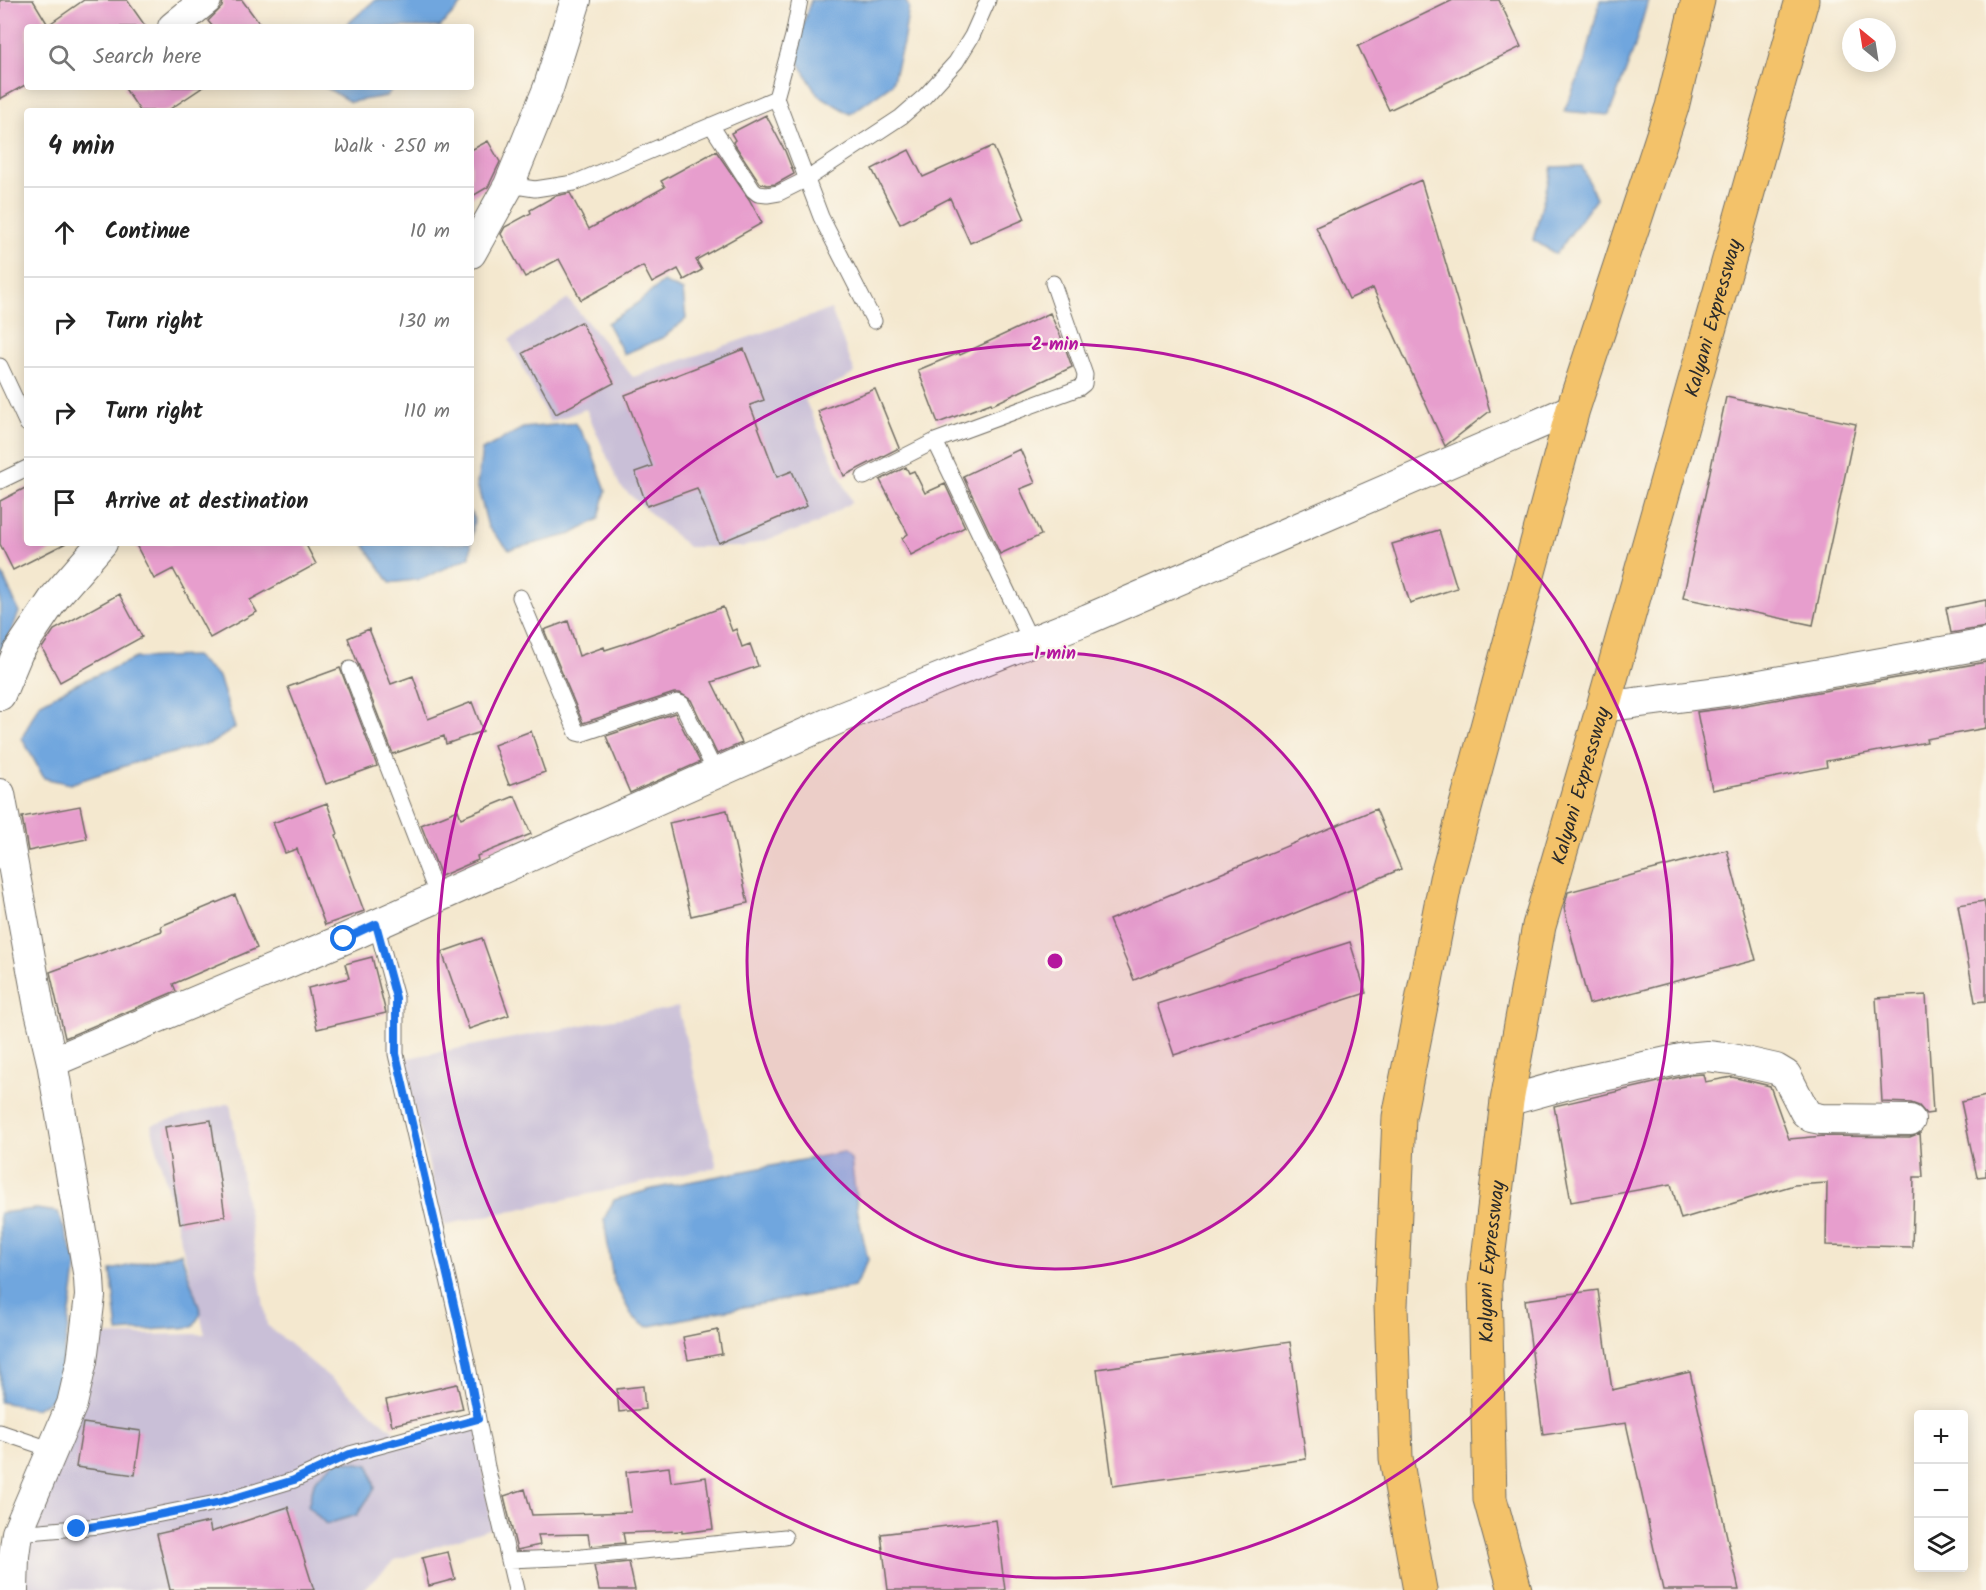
<!DOCTYPE html>
<meta charset="utf-8">
<style>
body{margin:0;font-family:Kalam,sans-serif;background:#f2f2f2;color:#222}
.controls{position:absolute;right:18px;bottom:18px;display:grid;overflow:hidden;border-radius:6px;box-shadow:0 3px 15px #0003}
.controls button{width:54px;height:54px;display:grid;place-items:center;padding:0;border:0;border-bottom:2px solid #e0e0e0;background:#fff;color:#222;font:30px sans-serif}
.compass{position:absolute;left:1842px;top:18px;width:54px;height:54px;border-radius:50%;background:#fff;box-shadow:0 3px 15px #0003;rotate:330deg}
.stop{position:absolute;width:18px;height:18px;margin:-14px;border:4px solid #1a73e8;border-radius:50%;background:#fff}
.stop.end{background:#1a73e8;border-color:#fff;box-shadow:0 2px 6px #0008}
.list{margin:0;padding:0;list-style:none}
h2{display:flex;justify-content:space-between;align-items:center;height:78px;margin:0;padding:0 24px;font-size:26px}
h2 small{font-size:20px;font-weight:400;color:#767676}
.list li{display:grid;grid-template-columns:39px 1fr auto;gap:18px;align-items:center;box-sizing:border-box;height:90px;padding:0 24px;border-top:2px solid #e0e0e0}
.list b{display:block;font-size:22px;white-space:nowrap}
.list em{font-size:20px;font-style:normal;color:#767676}
.icon{flex:none;width:33px;height:33px;fill:none;stroke:currentColor;stroke-width:2;stroke-linecap:round;stroke-linejoin:round}
.map{position:relative;flex:none;width:1986px;height:1590px;overflow:hidden}
.search{position:absolute;background:#fff;box-shadow:0 3px 15px #0003;left:24px;top:24px;width:450px;height:66px;display:flex;align-items:center;gap:15px;box-sizing:border-box;padding:0 21px;border-radius:6px;color:#767676;font-size:22px}
.panel{position:absolute;background:#fff;box-shadow:0 3px 15px #0003;left:24px;top:108px;width:450px;height:438px;border-radius:6px}
.map>svg:first-child{display:block}
.industrial{fill:#c9bfd7}
.water{fill:#70a6de;stroke:#4e6884;stroke-width:1.5}
.building{fill:#e79ecd}
.lines{fill:none;stroke-linecap:round;stroke-linejoin:round}
.service-casing{stroke:#716d64;stroke-width:17}
.minor-casing{stroke:#716d64;stroke-width:32}
.trunk-casing{stroke:#716d64;stroke-width:35}
.service{stroke:#fff;stroke-width:15}
.minor{stroke:#fff;stroke-width:30}
.trunk{stroke:#f3c26a;stroke-width:33}
.route{stroke:#1a73e8;stroke-width:8}
.ring{fill:none;stroke:#b5179e;stroke-width:3}
.labels{text-anchor:middle;stroke-width:4.5;stroke-linejoin:round;paint-order:stroke}
.street-label{font-size:20px;fill:#2b2b2b;stroke:#fbf7ec}
.centre{fill:#b5179e;stroke:#fbf7ec;stroke-width:3}
.ring-label{font-size:18px;text-anchor:middle;font-weight:bold;fill:#b5179e;stroke:#fbf7ec;stroke-width:4.5;stroke-linejoin:round;paint-order:stroke}
</style>
<div class="map">
<svg width="1986" height="1590" viewBox="0 0 1986 1590">
<rect width="100%" height="100%" fill="#fbf7ec"/>
<filter id="ink" filterUnits="userSpaceOnUse"><feTurbulence type="fractalNoise" baseFrequency=".0167" numOctaves="2"/><feDisplacementMap in="SourceGraphic" scale="12" xChannelSelector="R" yChannelSelector="G"/><feConvolveMatrix kernelMatrix="1 2 1 2 8 2 1 2 1" color-interpolation-filters="sRGB"/></filter>
<filter id="wash" filterUnits="userSpaceOnUse"><feTurbulence type="fractalNoise" baseFrequency=".008" numOctaves="4" result="noise"/><feDisplacementMap in="SourceGraphic" scale="24" xChannelSelector="R" yChannelSelector="G"/><feGaussianBlur stdDeviation="1.35" result="paint"/><feColorMatrix in="noise" values="0 0 0 0 0 0 0 0 0 0 0 0 0 0 0 0 0 1.4 0 .05"/><feComposite in="paint" operator="in"/></filter>
<g filter="url(#wash)">
<rect width="100%" height="100%" fill="#f4e8cf"/>
<path class="industrial" d="M 568,299 L 633,377 L 831,309 L 855,373 L 805,400 L 852,502 L 814,525 L 743,547 L 688,547 L 620,486 L 586,409 L 550,422 L 509,340 Z
M 678,1007 L 717,1167 L 444,1225 L 402,1059 Z
M 230,1103 L 267,1325 L 408,1443 L 477,1427 L 492,1528 L 395,1560 L 363,1590 L 25,1590 L 25,1539 L 78,1336 L 205,1334 L 151,1125 Z"/>
<path class="water" d="M 375,0 L 466,0 L 440,27 L 344,27 Z
M 811,0 L 905,0 L 909,7 L 903,43 L 892,84 L 850,114 L 817,94 L 797,59 L 800,34 Z
M 1600,0 L 1648,0 L 1634,49 L 1609,115 L 1564,111 L 1585,63 Z
M 325,87 L 393,87 L 387,96 L 350,102 Z
M 1582,166 L 1596,199 L 1556,254 L 1533,240 L 1552,167 Z
M 663,282 L 683,291 L 686,319 L 664,337 L 624,354 L 607,323 L 630,309 Z
M 575,423 L 590,446 L 606,490 L 599,519 L 572,534 L 509,550 L 488,527 L 477,484 L 482,450 L 523,428 Z
M 471,511 L 474,518 L 470,557 L 422,579 L 390,583 L 365,546 L 366,543 L 471,543 Z
M 0,574 L 3,575 L 19,612 L 4,650 L 0,653 Z
M 195,656 L 219,677 L 235,728 L 212,743 L 137,762 L 70,784 L 44,778 L 22,738 L 39,704 L 76,684 L 136,658 Z
M 843,1152 L 851,1159 L 858,1214 L 868,1260 L 854,1287 L 711,1313 L 646,1327 L 632,1316 L 613,1280 L 604,1219 L 614,1200 L 652,1189 Z
M 36,1209 L 58,1212 L 77,1264 L 58,1395 L 36,1409 L 0,1402 L 0,1213 Z
M 181,1253 L 201,1313 L 193,1327 L 118,1332 L 111,1270 Z
M 338,1460 L 369,1465 L 375,1488 L 357,1515 L 326,1524 L 308,1506 L 315,1480 Z"/>
<g id="blocks">
<path class="building" d="M 0,0 L 33,0 L 48,25 L 84,0 L 127,0 L 146,27 L 27,27 L 27,84 L 0,99 Z
M 223,0 L 242,0 L 262,27 L 213,27 L 208,21 L 222,7 Z
M 1453,0 L 1499,0 L 1521,47 L 1389,110 L 1358,46 Z
M 124,87 L 203,87 L 167,111 L 140,111 Z
M 766,115 L 785,151 L 794,174 L 776,184 L 767,185 L 760,183 L 733,142 L 735,140 L 731,133 Z
M 488,141 L 500,162 L 488,187 L 471,197 L 471,150 Z
M 993,146 L 1025,219 L 970,243 L 950,198 L 900,224 L 872,169 L 909,150 L 923,177 Z
M 716,151 L 749,199 L 762,223 L 696,260 L 702,270 L 684,280 L 678,269 L 652,283 L 643,266 L 581,300 L 559,259 L 525,277 L 501,234 L 505,227 L 531,213 L 530,210 L 555,196 L 570,193 L 589,229 L 665,187 L 661,181 Z
M 1421,180 L 1490,411 L 1445,446 L 1373,288 L 1349,299 L 1316,227 Z
M 1050,313 L 1064,344 L 1072,367 L 992,405 L 991,403 L 938,423 L 918,370 L 959,353 L 960,355 Z
M 581,322 L 614,383 L 556,414 L 523,353 Z
M 744,349 L 764,400 L 750,405 L 777,477 L 792,471 L 807,506 L 719,543 L 697,488 L 647,506 L 635,472 L 652,466 L 625,395 Z
M 875,389 L 899,448 L 844,476 L 818,411 Z
M 1726,397 L 1856,424 L 1813,625 L 1683,598 Z
M 1020,449 L 1035,483 L 1020,489 L 1041,535 L 1000,554 L 963,476 Z
M 906,467 L 909,473 L 914,471 L 925,493 L 945,484 L 965,527 L 911,555 L 902,538 L 908,534 L 880,480 Z
M 27,487 L 27,543 L 66,543 L 13,570 L 0,544 L 0,501 Z
M 1439,530 L 1457,588 L 1410,603 L 1392,544 Z
M 135,543 L 305,543 L 316,564 L 250,600 L 257,612 L 210,638 L 173,569 L 154,579 Z
M 119,594 L 142,637 L 60,682 L 42,648 L 54,630 Z
M 1986,600 L 1986,627 L 1951,633 L 1946,608 Z
M 723,607 L 732,631 L 736,629 L 742,647 L 750,644 L 758,666 L 712,682 L 742,743 L 717,754 L 691,700 L 680,693 L 674,693 L 583,723 L 544,630 L 568,621 L 579,656 L 604,647 L 605,650 L 633,641 Z
M 369,629 L 391,684 L 413,676 L 428,719 L 472,702 L 483,731 L 446,744 L 444,736 L 393,754 L 348,638 Z
M 1986,662 L 1986,728 L 1926,739 L 1927,742 L 1826,761 L 1827,767 L 1712,790 L 1697,712 L 1735,707 Z
M 340,668 L 377,766 L 326,784 L 288,687 Z
M 675,713 L 700,762 L 630,793 L 606,736 Z
M 531,731 L 545,772 L 509,785 L 494,745 Z
M 515,796 L 531,834 L 477,856 L 478,860 L 441,876 L 421,825 L 458,810 L 461,818 Z
M 327,803 L 338,834 L 336,835 L 364,911 L 325,925 L 297,849 L 285,853 L 273,823 Z
M 80,806 L 87,839 L 28,851 L 22,817 Z
M 1376,809 L 1401,869 L 1134,980 L 1109,920 Z
M 727,810 L 748,903 L 691,916 L 669,823 Z
M 1727,850 L 1756,960 L 1589,1004 L 1564,908 L 1568,892 Z
M 235,895 L 257,948 L 173,984 L 176,991 L 65,1038 L 50,972 L 162,931 L 161,926 Z
M 1984,901 L 1986,911 L 1986,1001 L 1975,1002 L 1958,905 Z
M 482,938 L 509,1015 L 469,1029 L 442,952 Z
M 1350,942 L 1366,993 L 1174,1055 L 1157,1004 Z
M 372,957 L 386,1013 L 317,1029 L 308,988 L 349,978 L 345,964 Z
M 1926,995 L 1933,1113 L 1926,1114 L 1919,1106 L 1911,1103 L 1882,1102 L 1876,998 Z
M 1703,1074 L 1705,1082 L 1732,1077 L 1770,1086 L 1789,1139 L 1824,1136 L 1910,1137 L 1920,1133 L 1923,1177 L 1914,1177 L 1912,1247 L 1826,1245 L 1827,1183 L 1794,1185 L 1681,1219 L 1671,1184 L 1571,1202 L 1554,1106 L 1689,1075 Z
M 1986,1096 L 1986,1176 L 1977,1177 L 1961,1102 Z
M 211,1120 L 225,1216 L 180,1224 L 165,1127 Z
M 1598,1290 L 1612,1390 L 1690,1372 L 1739,1590 L 1663,1590 L 1626,1423 L 1543,1435 L 1525,1300 Z
M 718,1330 L 722,1354 L 688,1360 L 683,1337 Z
M 1290,1342 L 1306,1459 L 1113,1486 L 1097,1369 Z
M 457,1384 L 463,1409 L 392,1425 L 386,1400 Z
M 643,1386 L 645,1409 L 619,1412 L 617,1389 Z
M 83,1423 L 141,1431 L 135,1475 L 76,1467 Z
M 669,1467 L 671,1482 L 706,1477 L 713,1529 L 682,1533 L 682,1531 L 623,1533 L 625,1543 L 590,1546 L 588,1534 L 538,1535 L 540,1545 L 517,1550 L 504,1496 L 525,1489 L 532,1515 L 631,1512 L 626,1472 Z
M 288,1507 L 314,1590 L 170,1590 L 157,1534 L 209,1522 L 211,1532 Z
M 996,1520 L 1005,1590 L 888,1590 L 881,1534 Z
M 448,1552 L 455,1579 L 429,1586 L 422,1558 Z
M 629,1562 L 635,1590 L 599,1590 L 594,1566 Z"/>
</g>
</g>
<g filter="url(#ink)">
<use href="#blocks" fill-opacity="0" stroke="#716d64" stroke-width="1.5"/>
<g class="lines">
<defs>
<path id="service" d="M 776,98 L 821,217 L 874,321
M 711,125 L 753,190 L 758,194 L 767,195 L 779,193 L 807,179 L 901,117 L 925,96 L 956,62 L 972,36 L 988,0
M 509,185 L 535,189 L 574,183 L 776,98 L 793,36 L 800,0
M 0,366 L 27,424
M 935,441 L 1031,641
M 864,477 L 935,441 L 1079,388 L 1084,384 L 1085,375 L 1053,283
M 0,481 L 27,468
M 520,597 L 577,733 L 581,734 L 677,702 L 682,704 L 716,773
M 350,669 L 438,897
M 376,924 L 396,998 L 396,1054 L 467,1361 L 487,1467 L 516,1590
M 0,1432 L 53,1450
M 17,1533 L 100,1526 L 221,1502 L 294,1480 L 350,1454 L 478,1419
M 509,1560 L 582,1557 L 785,1537"/>
<path id="minor" d="M 173,27 L 206,0
M 471,253 L 509,185 L 548,89 L 576,0
M 0,695 L 18,652 L 55,597 L 102,543
M 1603,707 L 1732,690 L 1986,644
M 0,794 L 39,1007 L 52,1062 L 89,1278 L 90,1296 L 82,1361 L 72,1404 L 17,1533 L 14,1556 L 13,1590
M 52,1062 L 344,939 L 840,718 L 1088,619 L 1573,409
M 1507,1101 L 1575,1082 L 1686,1058 L 1707,1056 L 1732,1059 L 1776,1069 L 1786,1075 L 1805,1112 L 1811,1117 L 1821,1119 L 1910,1120"/>
<g id="trunk">
<path d="M 1420,1590 L 1396,1458 L 1391,1306 L 1399,1117 L 1446,879 L 1573,409 L 1672,107 L 1698,0"/>
<path id="s1" d="M 1515,1590 L 1490,1499 L 1485,1284 L 1507,1101 L 1539,926 L 1603,707 L 1802,0"/>
</g>
</defs>
<use href="#service" class="service-casing"/>
<use href="#minor" class="minor-casing"/>
<use href="#trunk" class="trunk-casing"/>
<use href="#service" class="service"/>
<use href="#minor" class="minor"/>
<use href="#trunk" class="trunk"/>
</g>
</g>
<g class="lines" filter="url(#ink)">
<path class="route" d="M 77,1529 L 133,1520 L 221,1502 L 294,1480 L 350,1454 L 478,1419 L 467,1361 L 396,1054 L 396,998 L 376,924 L 344,939"/>
</g>
<circle cx="1055" cy="961" r="308" fill="#b5179e" fill-opacity=".12"/>
<g class="ring">
<circle cx="1055" cy="961" r="308"/>
<circle cx="1055" cy="961" r="617"/>
</g>
<g class="labels">
<g class="street-label">
<text dy="7" stroke="none"><textPath href="#s1" startOffset="1304">Kalyani Expressway</textPath></text>
<text dy="7" stroke="none"><textPath href="#s1" startOffset="818">Kalyani Expressway</textPath></text>
<text dy="7" stroke="none"><textPath href="#s1" startOffset="332">Kalyani Expressway</textPath></text>
</g>
</g>
<circle cx="1055" cy="961" r="9" class="centre"/>
<g class="ring-label">
<text x="1055" y="350">2 min</text>
<text x="1055" y="659">1 min</text>
</g>
</svg>
<div class="controls">
<button>+</button>
<button>−</button>
<button><svg class="icon" aria-label="layers" viewBox="0 0 24 24"><path d="M12 4l9 5-9 5-9-5zM3 14l9 5 9-5"/></svg></button>
</div>
<svg class="compass" viewBox="-18 -18 36 36"><path d="M0-13l5 13h-10z" fill="#e53935"/><path d="M0 13l5-13h-10z" fill="#767676"/></svg>
<div class="stop" style="left:344px;top:939px"></div>
<div class="stop end" style="left:77px;top:1529px"></div>
<div class="search"><svg class="icon" aria-label="search" viewBox="0 0 24 24"><circle cx="10" cy="10" r="6"/><path d="M15 15l6 6"/></svg>Search here</div>
<section class="panel">
<h2>4 min<small>Walk · 250 m</small></h2>
<ul class="list">
<li><svg class="icon" aria-label="ahead" viewBox="0 0 24 24"><path d="M12 20V5M6 11l6-6 6 6"/></svg><div><b>Continue</b></div><em>10 m</em></li>
<li><svg class="icon" aria-label="right" viewBox="0 0 24 24"><path d="M7 20v-9h11M14 6l5 5-5 5"/></svg><div><b>Turn right</b></div><em>130 m</em></li>
<li><svg class="icon" aria-label="right" viewBox="0 0 24 24"><path d="M7 20v-9h11M14 6l5 5-5 5"/></svg><div><b>Turn right</b></div><em>110 m</em></li>
<li><svg class="icon" aria-label="arrive" viewBox="0 0 24 24"><path d="M6 21V4h12l-3 4 3 4H6"/></svg><div><b>Arrive at destination</b></div></li>
</ul>
</section>
</div>
